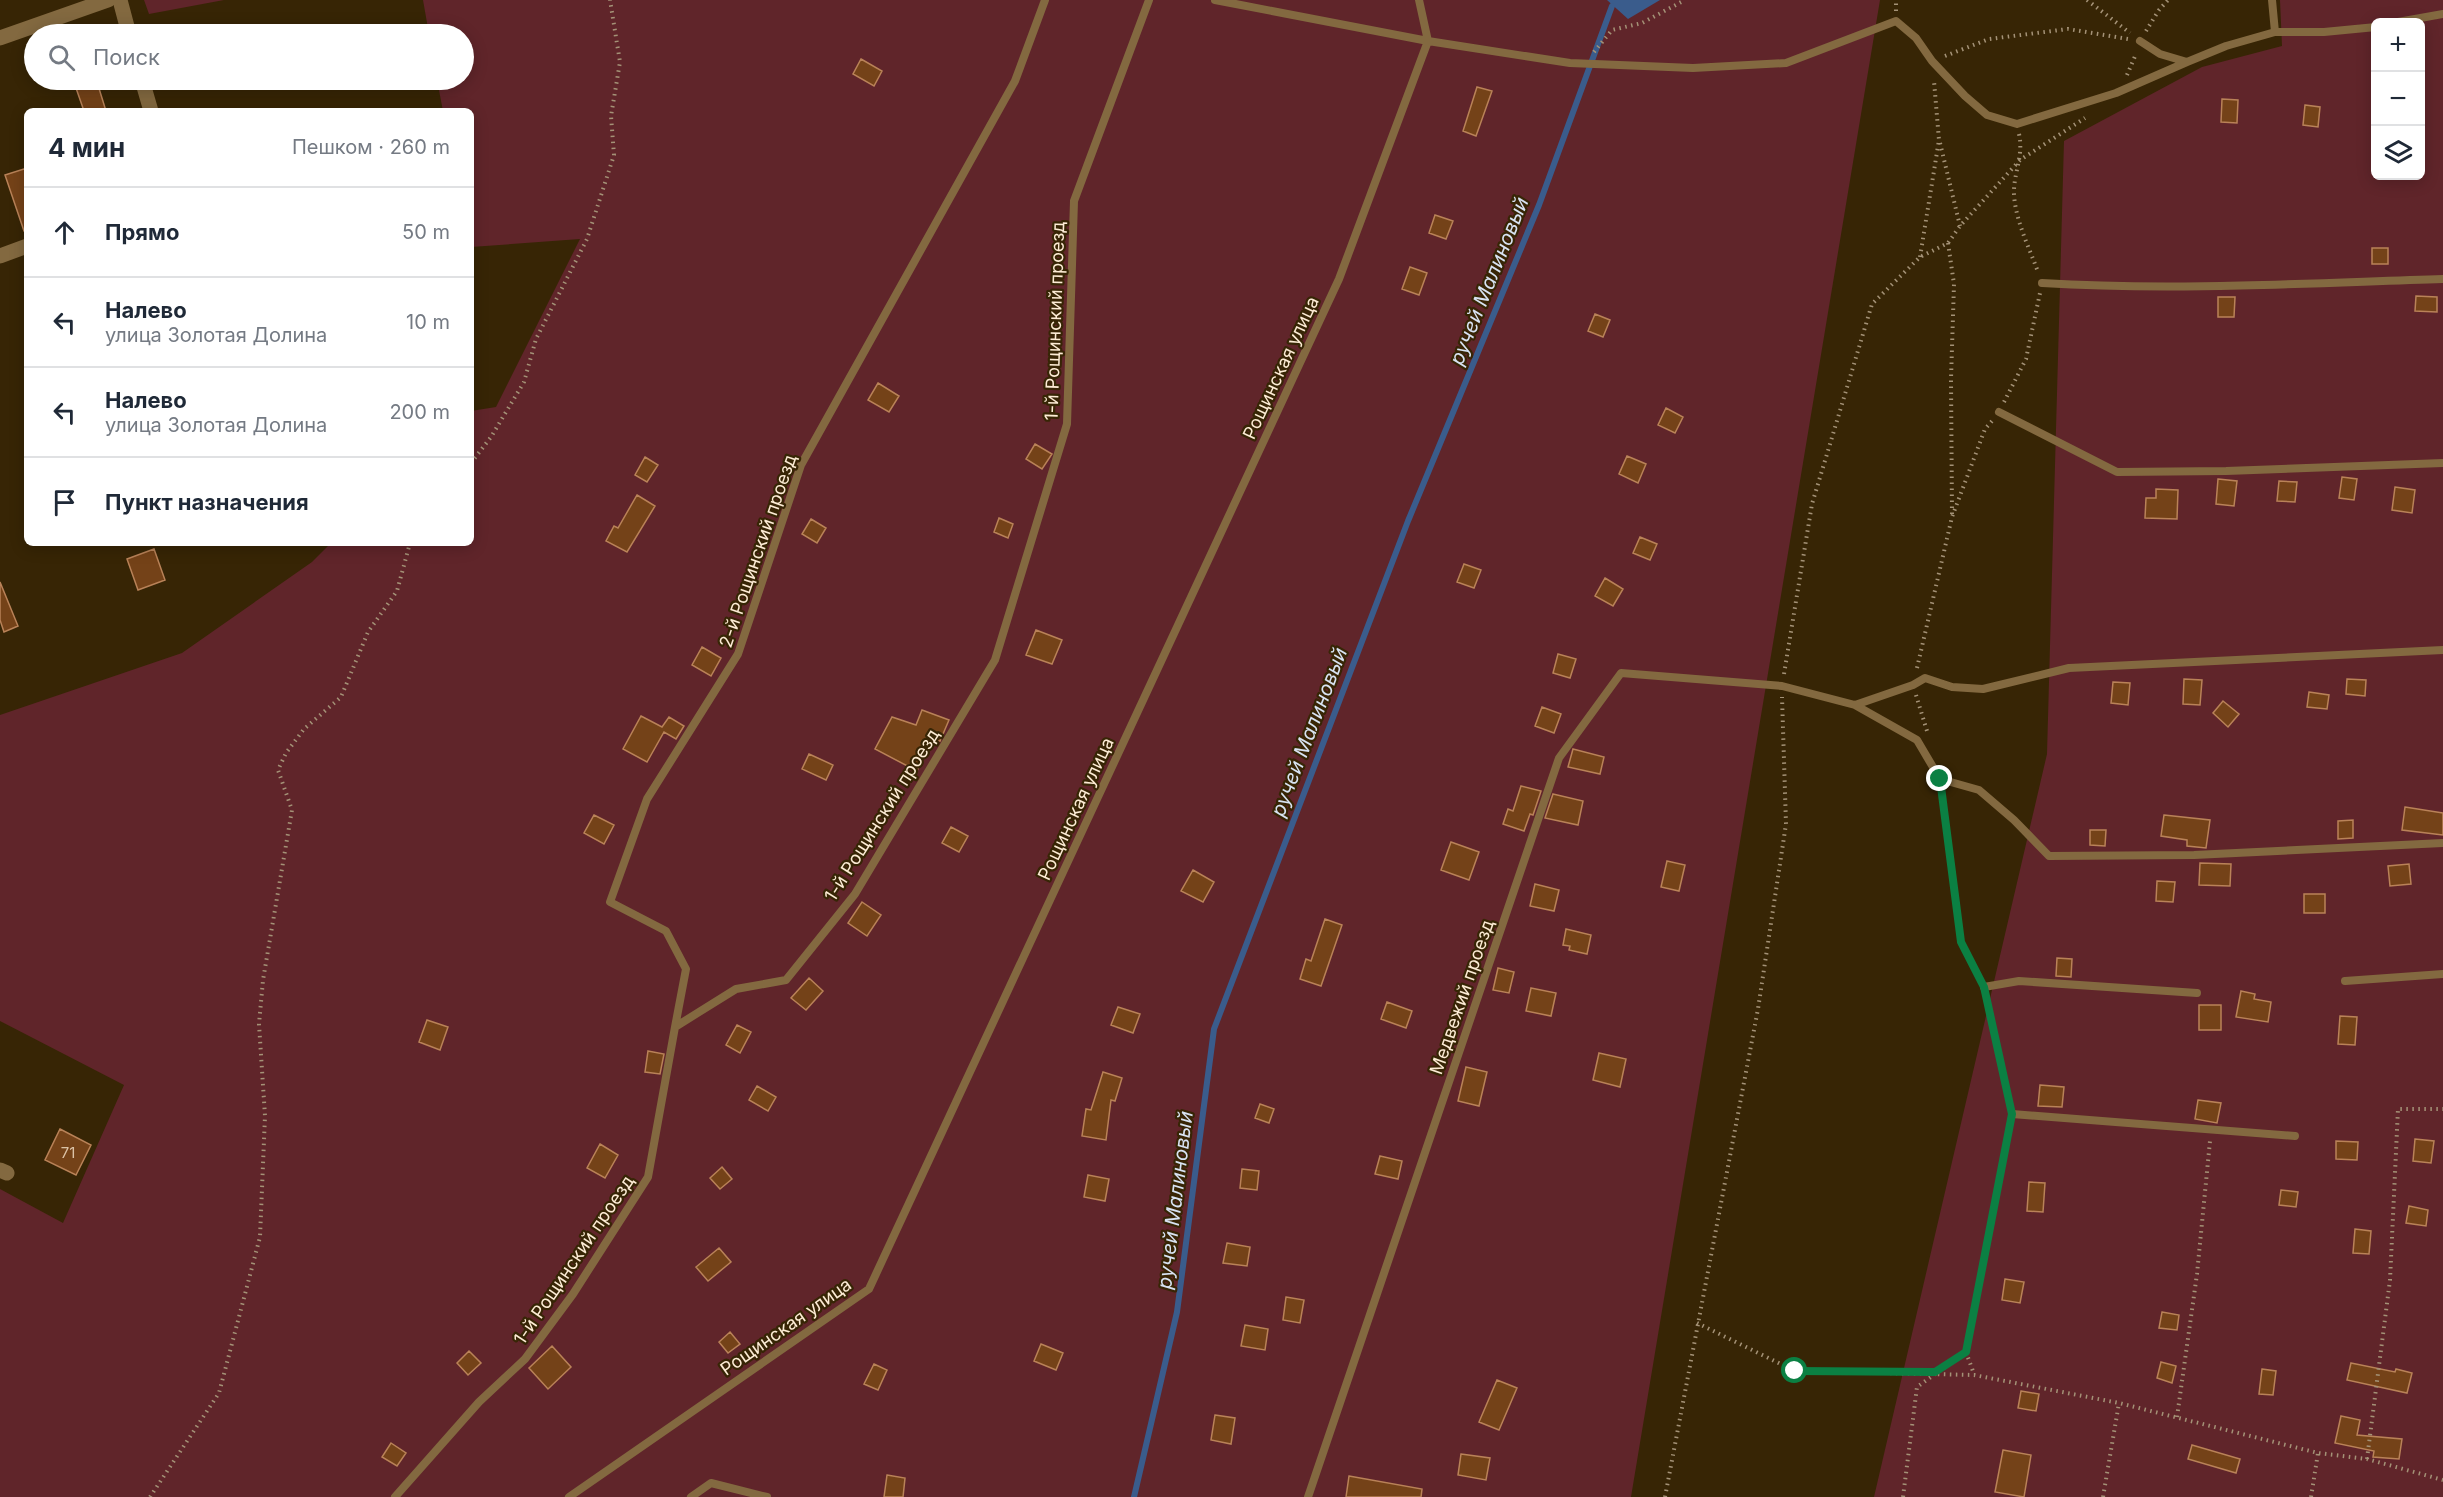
<!DOCTYPE html>
<html lang="ru">
<meta charset="utf-8">
<style>
body{margin:0;font-family:Inter,sans-serif;background:#f2f2f3;color:#1f2937}
.controls{position:absolute;right:18px;top:18px;display:grid;overflow:hidden;border-radius:9px;box-shadow:0 3px 15px #0003}
.controls button{width:54px;height:54px;display:grid;place-items:center;padding:0;border:0;border-bottom:2px solid #e0e1e3;background:#fff;color:#1f2937;font:30px sans-serif}
.stop{position:absolute;width:18px;height:18px;margin:-14px;border:4px solid #0b8043;border-radius:50%;background:#fff}
.stop.end{background:#0b8043;border-color:#fff;box-shadow:0 2px 6px #0008}
.list{margin:0;padding:0;list-style:none}
h2{display:flex;justify-content:space-between;align-items:center;height:78px;margin:0;padding:0 24px;font-size:26px}
h2 small{font-size:20px;font-weight:400;color:#747a83}
.list li{display:grid;grid-template-columns:39px 1fr auto;gap:18px;align-items:center;box-sizing:border-box;height:90px;padding:0 24px;border-top:2px solid #e0e1e3}
.list b{display:block;font-size:22px;white-space:nowrap}
.list p{margin:0;font-size:20px;white-space:nowrap;color:#747a83}
.list em{font-size:20px;font-style:normal;color:#747a83}
.icon{flex:none;width:33px;height:33px;fill:none;stroke:currentColor;stroke-width:2;stroke-linecap:round;stroke-linejoin:round}
.map{position:relative;flex:none;width:2443px;height:1497px;overflow:hidden}
.search{position:absolute;background:#fff;box-shadow:0 3px 15px #0003;left:24px;top:24px;width:450px;height:66px;display:flex;align-items:center;gap:15px;box-sizing:border-box;padding:0 21px;border-radius:33px;color:#747a83;font-size:22px}
.panel{position:absolute;background:#fff;box-shadow:0 3px 15px #0003;left:24px;top:108px;width:450px;height:438px;border-radius:9px}
.map>svg:first-child{display:block}
.green{fill:#60252a;fill-rule:evenodd}
.water{fill:#3a5c8c}
.lines{fill:none;stroke-linecap:round;stroke-linejoin:round}
.stream{stroke:#3a5c8c;stroke-width:6}
.building{fill:#744218;stroke:#b98258;stroke-width:1.5}
.path{stroke:#a49277;stroke-width:4;stroke-dasharray:1.5 4.5;stroke-linecap:butt}
.service{stroke:#836940;stroke-width:8}
.minor{stroke:#836940;stroke-width:15}
.route{stroke:#0b8043;stroke-width:8}
.labels{text-anchor:middle;stroke-width:4.5;stroke-linejoin:round;paint-order:stroke}
.number-label{font-size:15px;fill:#dbc2a6}
.street-label{font-size:18px;fill:#fdecd5;stroke:#372505}
.water-label{font-size:20px;font-style:italic;fill:#d8e3f2;stroke:#372505}
</style>
<div class="map">
<svg width="2443" height="1497" viewBox="0 0 2443 1497">
<rect width="100%" height="100%" fill="#372505"/>
<path class="green" d="M 144,0 L 224,0 L 149,14 Z
M 423,0 L 1880,0 L 1631,1497 L 0,1497 L 0,1189 L 63,1223 L 124,1085 L 0,1021 L 0,715 L 182,653 L 312,562 L 331,543 L 471,543 L 471,411 L 496,407 L 580,239 L 471,247 L 471,111 L 443,111 L 437,80 L 464,80 L 464,34 L 429,34 Z
M 2280,0 L 2443,0 L 2443,1497 L 1874,1497 L 2047,754 L 2064,141 L 2202,67 L 2282,46 ZM 2376,22 L 2420,22 L 2420,176 L 2376,176 Z"/>
<path class="water" d="M 1607,0 L 1660,0 L 1628,19 Z"/>
<g class="lines">
<path class="stream" d="M 1134,1497 L 1177,1312 L 1214,1029 L 1408,521 L 1539,205 L 1612,6"/>
</g>
<path class="building" d="M 861,59 L 882,71 L 874,86 L 853,74 Z
M 97,82 L 106,111 L 84,111 L 76,88 Z
M 1477,87 L 1492,91 L 1476,136 L 1463,131 Z
M 2222,99 L 2238,100 L 2237,123 L 2221,122 Z
M 2305,105 L 2320,107 L 2318,127 L 2303,125 Z
M 27,168 L 27,231 L 24,231 L 5,175 Z
M 1435,215 L 1453,221 L 1446,239 L 1429,233 Z
M 2372,248 L 2388,248 L 2388,264 L 2372,264 Z
M 1410,267 L 1427,273 L 1419,295 L 1402,289 Z
M 2416,296 L 2437,297 L 2437,312 L 2415,311 Z
M 2218,297 L 2235,297 L 2234,317 L 2218,317 Z
M 1595,314 L 1610,320 L 1603,337 L 1588,331 Z
M 878,383 L 899,396 L 889,412 L 868,400 Z
M 1666,408 L 1683,417 L 1675,433 L 1658,425 Z
M 1035,444 L 1052,454 L 1042,469 L 1026,459 Z
M 1627,456 L 1646,464 L 1638,483 L 1619,474 Z
M 645,457 L 658,465 L 647,482 L 635,475 Z
M 2342,477 L 2357,479 L 2354,500 L 2339,498 Z
M 2218,479 L 2237,481 L 2234,506 L 2216,504 Z
M 2279,481 L 2297,482 L 2295,502 L 2277,501 Z
M 2395,487 L 2415,490 L 2412,513 L 2392,510 Z
M 2156,489 L 2178,490 L 2177,519 L 2145,518 L 2146,498 L 2156,498 Z
M 637,495 L 655,506 L 627,552 L 606,541 L 614,526 L 618,528 Z
M 999,518 L 1013,524 L 1008,538 L 994,532 Z
M 811,519 L 826,528 L 817,543 L 802,534 Z
M 1640,537 L 1657,544 L 1650,560 L 1633,553 Z
M 154,549 L 165,580 L 138,590 L 127,559 Z
M 1464,564 L 1481,570 L 1474,588 L 1457,582 Z
M 1605,578 L 1623,589 L 1613,606 L 1595,596 Z
M 0,582 L 18,626 L 4,632 L 0,620 Z
M 1036,630 L 1062,640 L 1052,664 L 1026,655 Z
M 702,647 L 721,658 L 711,676 L 692,665 Z
M 1558,654 L 1576,659 L 1570,678 L 1553,673 Z
M 2184,679 L 2202,680 L 2200,705 L 2183,704 Z
M 2347,679 L 2366,680 L 2365,696 L 2346,694 Z
M 2113,682 L 2130,683 L 2128,705 L 2111,703 Z
M 2309,692 L 2329,695 L 2327,709 L 2307,707 Z
M 2223,701 L 2239,714 L 2228,727 L 2213,713 Z
M 1542,707 L 1561,714 L 1554,733 L 1535,726 Z
M 922,710 L 949,720 L 940,741 L 931,738 L 917,771 L 875,749 L 892,717 L 916,725 Z
M 641,716 L 662,727 L 669,717 L 684,726 L 676,739 L 664,732 L 647,762 L 623,749 Z
M 1573,749 L 1604,757 L 1600,774 L 1568,767 Z
M 809,754 L 833,765 L 826,780 L 802,769 Z
M 1521,786 L 1541,791 L 1533,815 L 1530,814 L 1524,831 L 1503,824 L 1508,809 L 1513,811 Z
M 1553,794 L 1583,801 L 1578,825 L 1545,818 Z
M 2405,807 L 2443,813 L 2443,835 L 2402,830 Z
M 594,815 L 614,825 L 604,844 L 584,833 Z
M 2164,815 L 2210,820 L 2206,848 L 2187,846 L 2187,840 L 2161,836 Z
M 2353,820 L 2353,838 L 2338,839 L 2338,821 Z
M 951,827 L 968,836 L 959,852 L 942,843 Z
M 2090,830 L 2106,830 L 2105,846 L 2090,845 Z
M 1451,842 L 1479,852 L 1469,880 L 1441,870 Z
M 1667,861 L 1685,865 L 1679,891 L 1661,887 Z
M 2200,863 L 2231,864 L 2230,886 L 2199,885 Z
M 2409,864 L 2411,884 L 2390,886 L 2388,866 Z
M 1193,870 L 1214,882 L 1203,902 L 1181,891 Z
M 2157,881 L 2175,882 L 2173,902 L 2156,901 Z
M 1535,884 L 1559,890 L 1554,911 L 1530,906 Z
M 2304,894 L 2325,894 L 2325,913 L 2304,913 Z
M 862,902 L 881,915 L 867,936 L 848,923 Z
M 1325,919 L 1342,925 L 1321,986 L 1300,979 L 1306,959 L 1311,961 Z
M 1566,929 L 1591,935 L 1587,954 L 1569,950 L 1570,946 L 1563,945 Z
M 2057,958 L 2072,959 L 2071,977 L 2056,976 Z
M 1498,968 L 1514,972 L 1509,993 L 1493,990 Z
M 809,978 L 823,991 L 806,1010 L 791,998 Z
M 1531,988 L 1556,993 L 1551,1016 L 1526,1011 Z
M 2241,991 L 2255,994 L 2254,999 L 2271,1002 L 2268,1022 L 2236,1017 Z
M 1387,1002 L 1412,1011 L 1406,1028 L 1381,1019 Z
M 2199,1005 L 2221,1005 L 2221,1030 L 2199,1030 Z
M 1118,1007 L 1140,1014 L 1133,1033 L 1111,1025 Z
M 2340,1016 L 2357,1017 L 2355,1045 L 2338,1044 Z
M 427,1020 L 448,1027 L 440,1050 L 419,1042 Z
M 737,1025 L 751,1032 L 740,1053 L 726,1045 Z
M 648,1051 L 664,1054 L 660,1074 L 645,1072 Z
M 1599,1053 L 1626,1059 L 1620,1087 L 1593,1080 Z
M 1466,1067 L 1487,1072 L 1479,1106 L 1458,1101 Z
M 1103,1072 L 1122,1078 L 1115,1101 L 1111,1100 L 1106,1140 L 1082,1136 L 1086,1109 L 1091,1110 Z
M 2040,1085 L 2064,1087 L 2062,1107 L 2038,1106 Z
M 757,1086 L 776,1097 L 768,1111 L 749,1100 Z
M 2198,1100 L 2221,1103 L 2217,1123 L 2195,1119 Z
M 1260,1104 L 1274,1109 L 1269,1123 L 1255,1118 Z
M 60,1129 L 91,1145 L 76,1175 L 45,1160 Z
M 2415,1139 L 2434,1141 L 2431,1163 L 2413,1161 Z
M 2336,1141 L 2358,1142 L 2357,1160 L 2336,1159 Z
M 600,1144 L 618,1155 L 605,1178 L 587,1168 Z
M 1380,1156 L 1402,1161 L 1398,1179 L 1375,1174 Z
M 722,1167 L 732,1179 L 720,1189 L 710,1178 Z
M 1242,1169 L 1259,1171 L 1257,1190 L 1240,1188 Z
M 1088,1175 L 1109,1179 L 1105,1201 L 1084,1197 Z
M 2029,1182 L 2045,1183 L 2043,1212 L 2027,1211 Z
M 2281,1190 L 2298,1192 L 2296,1207 L 2279,1205 Z
M 2409,1206 L 2428,1210 L 2426,1226 L 2406,1223 Z
M 2355,1229 L 2371,1231 L 2369,1254 L 2353,1253 Z
M 1227,1243 L 1250,1247 L 1247,1266 L 1223,1263 Z
M 719,1248 L 731,1262 L 708,1281 L 696,1267 Z
M 2005,1279 L 2024,1282 L 2020,1303 L 2002,1300 Z
M 1286,1297 L 1304,1300 L 1300,1323 L 1283,1320 Z
M 2162,1312 L 2179,1315 L 2177,1330 L 2159,1328 Z
M 1245,1325 L 1268,1329 L 1265,1350 L 1241,1346 Z
M 730,1332 L 740,1344 L 728,1353 L 719,1342 Z
M 1041,1344 L 1063,1353 L 1056,1370 L 1034,1361 Z
M 552,1346 L 571,1367 L 548,1389 L 529,1368 Z
M 469,1351 L 481,1363 L 468,1375 L 457,1363 Z
M 2161,1362 L 2176,1366 L 2172,1383 L 2157,1378 Z
M 2351,1363 L 2395,1372 L 2396,1369 L 2412,1373 L 2407,1393 L 2347,1380 Z
M 874,1364 L 887,1370 L 878,1390 L 864,1384 Z
M 2262,1369 L 2276,1371 L 2273,1395 L 2259,1394 Z
M 1497,1380 L 1517,1388 L 1499,1430 L 1479,1422 Z
M 2021,1391 L 2039,1394 L 2036,1411 L 2018,1408 Z
M 1215,1415 L 1235,1418 L 1231,1444 L 1211,1440 Z
M 2341,1416 L 2360,1420 L 2357,1435 L 2402,1439 L 2399,1459 L 2373,1457 L 2374,1451 L 2335,1443 Z
M 391,1443 L 406,1453 L 397,1466 L 382,1457 Z
M 2192,1445 L 2240,1459 L 2236,1473 L 2188,1459 Z
M 2003,1450 L 2031,1455 L 2024,1497 L 1995,1492 Z
M 1461,1454 L 1490,1458 L 1486,1480 L 1458,1475 Z
M 887,1475 L 905,1478 L 903,1497 L 884,1497 Z
M 1349,1476 L 1422,1489 L 1421,1497 L 1346,1497 Z"/>
<g class="lines">
<path class="path" d="M 2087,0 L 2130,33
M 1896,11 L 1896,0
M 2146,31 L 2159,10 L 2168,0
M 1594,52 L 1612,30 L 1642,23 L 1685,0
M 1945,56 L 1989,39 L 2068,29 L 2128,39
M 2127,75 L 2136,54
M 2019,134 C 2024,156 2013,174 2014,195 C 2016,222 2029,247 2038,272
M 1940,143 L 1960,226
M 1948,243 L 1954,284 L 1951,379 L 1952,515
M 1920,257 L 1939,140 L 1934,81
M 2004,402 L 2026,359 L 2040,293
M 471,463 L 491,437 L 524,382 L 536,339 L 587,239 L 614,155 L 611,116 L 620,62 L 610,0
M 1917,668 L 1952,517 L 1985,429 L 1992,421
M 1784,674 L 1812,504 L 1872,304 L 1920,257 L 1948,243 L 1960,226 L 2020,160 L 2085,118
M 1916,695 L 1927,731
M 1942,791 L 1961,942 L 1978,976
M 1986,997 L 2010,1104
M 1697,1323 L 1795,1371 L 1974,1375 L 2119,1403 L 2318,1453 L 2367,1459 L 2443,1480
M 1966,1352 L 1974,1374
M 2177,1417 L 2197,1274 L 2210,1141
M 2367,1459 L 2390,1280 L 2398,1109 L 2443,1109
M 150,1497 L 219,1393 L 260,1237 L 265,1116 L 259,1024 L 263,980 L 292,810 L 278,770 L 286,753 L 304,729 L 341,697 L 368,632 L 397,591 L 410,543
M 1665,1497 L 1758,1009 L 1786,824 L 1782,697
M 1903,1497 L 1917,1387 L 1966,1352 L 2010,1126
M 2103,1497 L 2119,1403
M 2311,1497 L 2318,1453"/>
<path class="service" d="M 1215,0 L 1428,41 L 1570,63 L 1693,68 L 1786,63 L 1896,21 L 1916,38 L 1932,61 L 1965,96 L 1987,115 L 2017,124 L 2116,93 L 2187,62
M 2272,0 L 2275,32
M 2398,22 L 2443,14
M 2140,41 L 2160,54 L 2187,62 L 2226,46 L 2275,32 L 2324,32 L 2376,27
M 2042,283 C 2175,291 2310,283 2443,279
M 1999,412 L 2117,472 L 2226,471 L 2443,463
M 1855,705 L 1917,740 L 1940,779 L 1979,790 L 2014,820 L 2049,856 L 2194,855 L 2443,843
M 2345,981 L 2443,974
M 1984,987 L 2019,981 L 2197,993
M 675,1027 L 686,969 L 666,931 L 610,902 L 647,799 L 738,654 L 801,465 L 1015,81 L 1045,0
M 2012,1114 L 2295,1136
M 395,1497 L 479,1402 L 525,1359 L 573,1294 L 648,1177 L 675,1027 L 736,989 L 786,980 L 855,894 L 995,660 L 1067,424 L 1074,201 L 1149,0
M 569,1497 L 869,1289 L 1339,279 L 1428,41 L 1419,0
M 691,1497 L 711,1483 L 767,1497
M 1308,1497 L 1559,758 L 1621,673 L 1782,686 L 1855,705 L 1913,685 L 1925,678 L 1952,687 L 1983,689 L 2069,668 L 2443,650"/>
<path class="minor" d="M 120,0 L 129,34
M 0,38 L 108,0
M 142,80 L 151,111
M 0,256 L 27,246
M 0,1170 L 7,1173"/>
</g>
<g class="lines">
<path class="route" d="M 1795,1371 L 1935,1372 L 1966,1352 L 2012,1114 L 1984,987 L 1961,942 L 1940,779"/>
</g>
<g class="labels">
<g class="number-label">
<text x="68" y="1158">71</text>
</g>
<g class="street-label">
<text transform="translate(1055 321) rotate(-88)" y="6">1-й Рощинский проезд</text>
<text transform="translate(1281 368) rotate(-65)" y="6">Рощинская улица</text>
<text transform="translate(758 551) rotate(-71)" y="6">2-й Рощинский проезд</text>
<text transform="translate(1076 809) rotate(-65)" y="6">Рощинская улица</text>
<text transform="translate(882 815) rotate(-58)" y="6">1-й Рощинский проезд</text>
<text transform="translate(1462 997) rotate(-71)" y="6">Медвежий проезд</text>
<text transform="translate(574 1260) rotate(-56)" y="6">1-й Рощинский проезд</text>
<text transform="translate(786 1327) rotate(-35)" y="6">Рощинская улица</text>
</g>
<g class="water-label">
<text transform="translate(1489 281) rotate(-68)" y="7">ручей Малиновый</text>
<text transform="translate(1309 732) rotate(-69)" y="7">ручей Малиновый</text>
<text transform="translate(1175 1200) rotate(-83)" y="7">ручей Малиновый</text>
</g>
</g>
</svg>
<div class="controls">
<button>+</button>
<button>−</button>
<button><svg class="icon" aria-label="layers" viewBox="0 0 24 24"><path d="M12 4l9 5-9 5-9-5zM3 14l9 5 9-5"/></svg></button>
</div>
<div class="stop" style="left:1795px;top:1371px"></div>
<div class="stop end" style="left:1940px;top:779px"></div>
<div class="search"><svg class="icon" aria-label="search" viewBox="0 0 24 24"><circle cx="10" cy="10" r="6"/><path d="M15 15l6 6"/></svg>Поиск</div>
<section class="panel">
<h2>4 мин<small>Пешком · 260 m</small></h2>
<ul class="list">
<li><svg class="icon" aria-label="ahead" viewBox="0 0 24 24"><path d="M12 20V5M6 11l6-6 6 6"/></svg><div><b>Прямо</b></div><em>50 m</em></li>
<li><svg class="icon" aria-label="left" viewBox="0 0 24 24"><path d="M17 20v-9H6M10 6l-5 5 5 5"/></svg><div><b>Налево</b><p>улица Золотая Долина</p></div><em>10 m</em></li>
<li><svg class="icon" aria-label="left" viewBox="0 0 24 24"><path d="M17 20v-9H6M10 6l-5 5 5 5"/></svg><div><b>Налево</b><p>улица Золотая Долина</p></div><em>200 m</em></li>
<li><svg class="icon" aria-label="arrive" viewBox="0 0 24 24"><path d="M6 21V4h12l-3 4 3 4H6"/></svg><div><b>Пункт назначения</b></div></li>
</ul>
</section>
</div>
